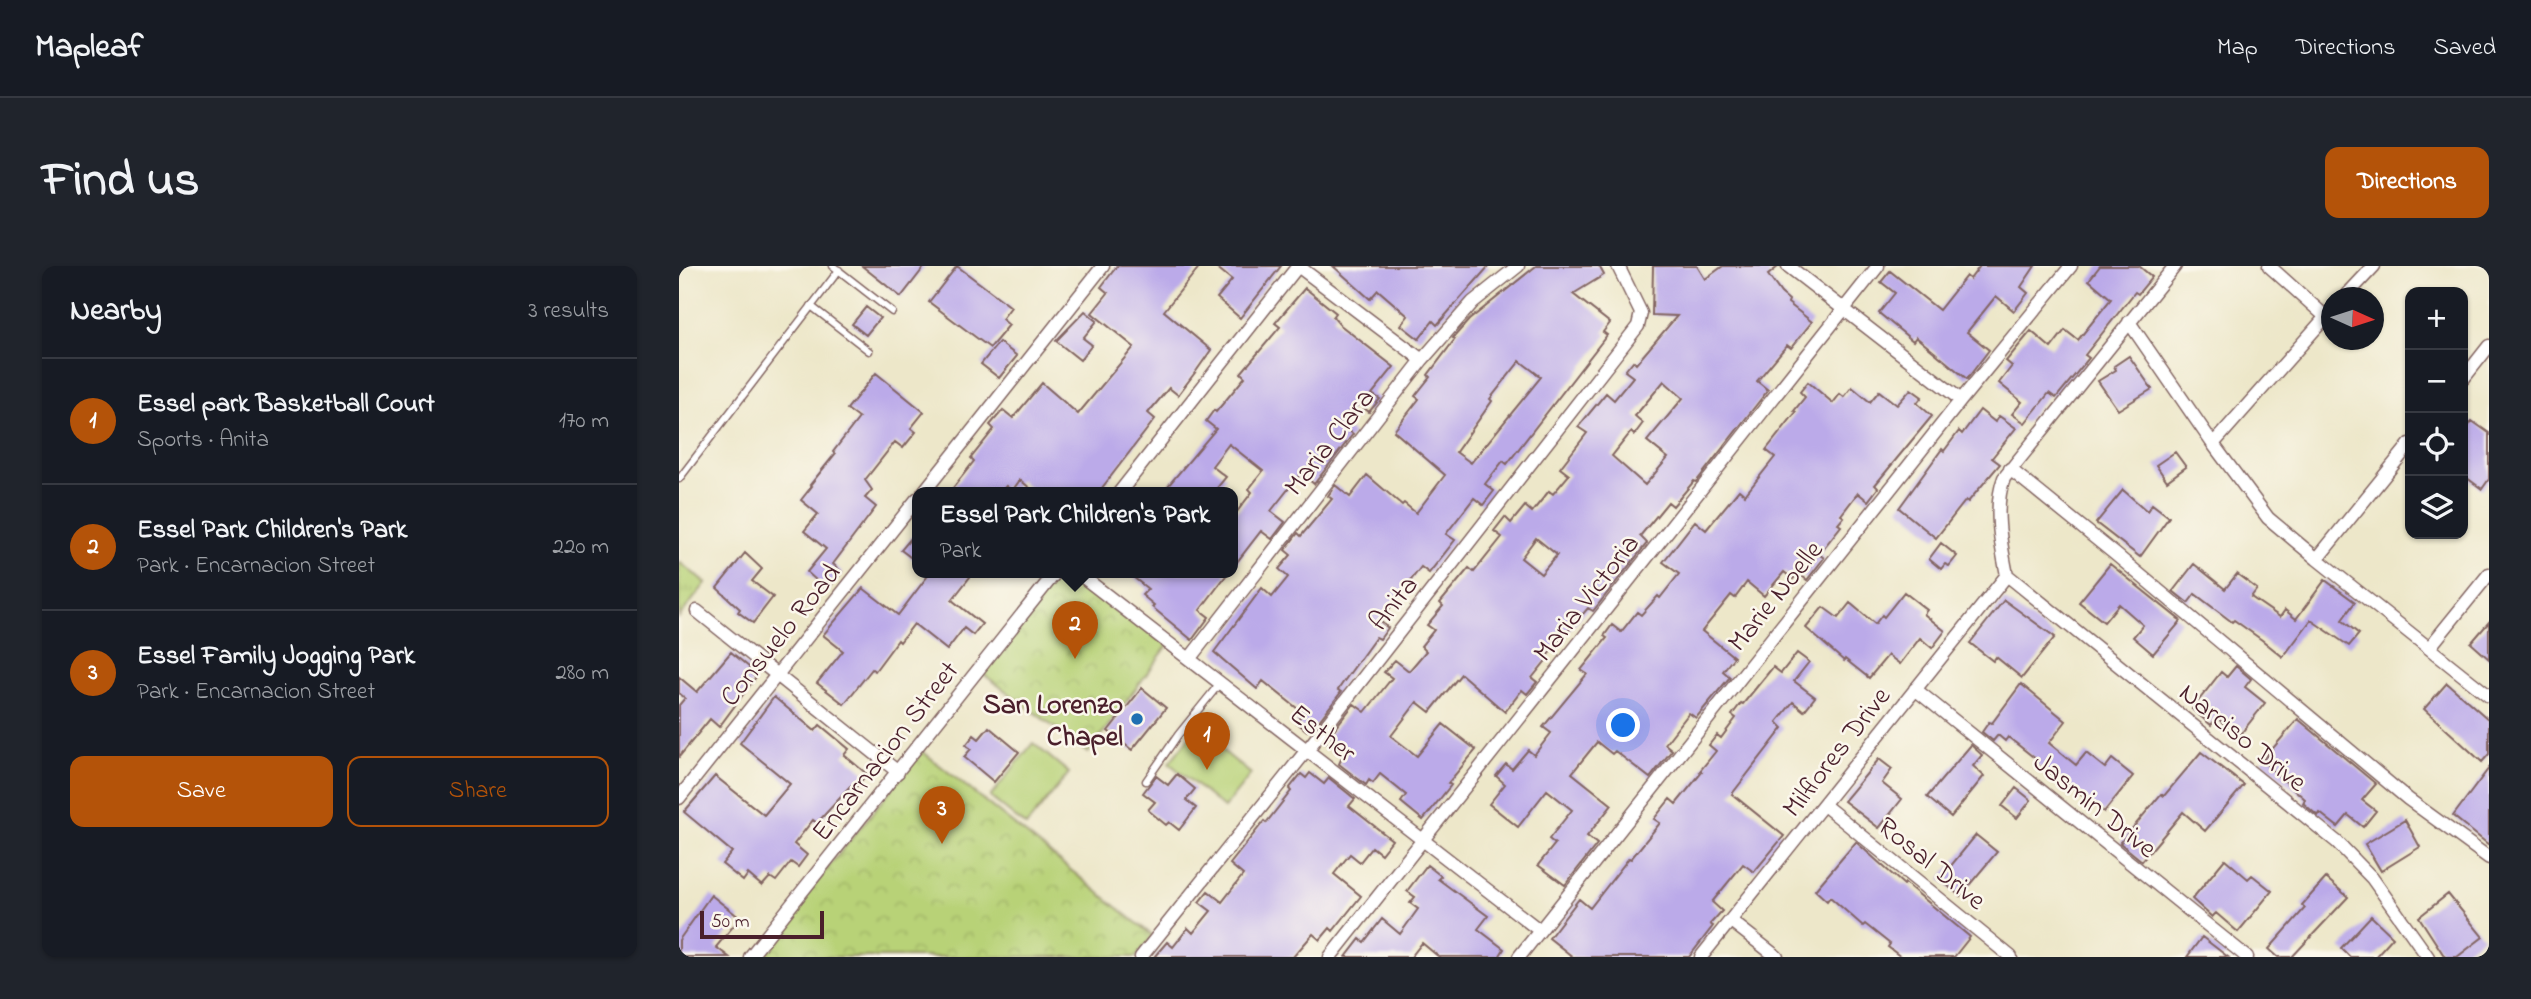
<!DOCTYPE html>
<meta charset="utf-8">
<style>
body{margin:0;font-family:"Indie Flower",sans-serif;background:#20242c;color:#f1f3f6}
.controls{position:absolute;right:21px;top:21px;display:grid;overflow:hidden;border-radius:14px;box-shadow:0 2px 5px #0004}
.controls button{width:63px;height:63px;display:grid;place-items:center;padding:0;border:0;border-bottom:2px solid #363941;background:#171b24;color:#f1f3f6;font:35px sans-serif}
.compass{position:absolute;left:1642px;top:21px;width:63px;height:63px;border-radius:50%;background:#171b24;box-shadow:0 2px 5px #0004;rotate:93deg}
.scale{position:absolute;left:21px;bottom:18px;width:124px;box-sizing:border-box;padding-left:7px;border:4px solid #4a1f2b;border-top:0;font-size:19px;line-height:24px;white-space:nowrap;color:#4a1f2b;-webkit-text-stroke:5px #fbf7ec;paint-order:stroke}
.you{position:absolute;left:945px;top:460px;width:24px;height:24px;margin:-18px;border:5px solid #fff;border-radius:50%;background:#1a73e8;box-shadow:0 0 0 10px #1a73e833}
.badge{display:grid;place-items:center;width:46px;height:46px;border-radius:50%;background:#b45309;color:#fff;font-size:23px;font-weight:700}
.pin{position:absolute;translate:-50% -58px;filter:drop-shadow(0 2px 4px #0008)}
.pin::after{content:'';position:absolute;top:37px;width:24px;height:21px;background:inherit;clip-path:polygon(0 0,100% 0,50% 100%)}
.popup{position:absolute;left:233px;top:221px;width:326px;height:91px;box-sizing:border-box;display:grid;place-content:center;border-radius:14px;background:#171b24;filter:drop-shadow(0 2px 5px #0005);font-size:23px;white-space:nowrap;color:#9ea1a6}
.popup b{font-size:26px;color:#f1f3f6}
.popup::after{content:'';position:absolute;left:50%;top:100%;margin-left:-14px;border:14px solid transparent;border-top-color:#171b24}
.list{margin:0;padding:0;list-style:none}
h2{display:flex;justify-content:space-between;align-items:center;height:91px;margin:0;padding:0 28px;font-size:30px}
h2 small{font-size:23px;font-weight:400;color:#9ea1a6}
.list li{display:grid;grid-template-columns:46px 1fr auto;gap:21px;align-items:center;box-sizing:border-box;height:126px;padding:0 28px;border-top:2px solid #363941}
.list b{display:block;font-size:26px;white-space:nowrap}
.list p{margin:0;font-size:23px;white-space:nowrap;color:#9ea1a6}
.list em{font-size:23px;font-style:normal;color:#9ea1a6}
.actions{display:flex;gap:14px;padding:21px 28px}
.actions a{flex:1;padding:16px 0;border:2px solid #b45309;border-radius:14px;text-align:center;font-size:24px;color:#b45309}
.actions .main{background:#b45309;color:#fff}
.icon{flex:none;width:38px;height:38px;fill:none;stroke:currentColor;stroke-width:2;stroke-linecap:round;stroke-linejoin:round}
.map{position:relative;flex:none;width:1810px;height:691px;overflow:hidden;border-radius:14px}
header{display:flex;align-items:center;gap:42px;box-sizing:border-box;height:98px;padding:0 35px;background:#171b24;border-bottom:2px solid #363941}
header strong{font-size:33px}
nav{display:flex;gap:38px;margin-inline-start:auto;font-size:24px}
.intro{display:flex;align-items:center;justify-content:space-between;box-sizing:border-box;height:168px;padding:0 42px}
h1{margin:0;font-size:49px}
.button{padding:18px 32px;border-radius:14px;background:#b45309;color:#fff;font-size:24px;font-weight:700}
main{display:flex;gap:42px;padding:0 42px}
aside{flex:1;background:#171b24;border-radius:14px;box-shadow:0 2px 5px #0004}
.map>svg:first-child{display:block}
.grass{fill:url(#grass-tufts);stroke:#817851;stroke-width:2}
.park{fill:url(#park-crowns);stroke:#817851;stroke-width:2}
.garden{fill:#b8d277;stroke:#817851;stroke-width:2}
.building{fill:#bbaae9;fill-rule:evenodd}
.lines{fill:none;stroke-linecap:round;stroke-linejoin:round}
.service-casing{stroke:#836562;stroke-width:9}
.minor-casing{stroke:#836562;stroke-width:15}
.service{stroke:#fff;stroke-width:6}
.minor{stroke:#fff;stroke-width:12}
.poi-dot{fill:#1f6fb2;stroke:#fbf7ec;stroke-width:2.5}
.labels{text-anchor:middle;stroke-width:5;stroke-linejoin:round;paint-order:stroke}
.street-label{font-size:28px;fill:#4a1f2b;stroke:#fbf7ec}
.poi-label{font-size:28px;font-weight:bold;fill:#4a1f2b;stroke:#fbf7ec;text-anchor:end}
</style>
<header>
<strong>Mapleaf</strong>
<nav><a>Map</a><a>Directions</a><a>Saved</a></nav>
</header>
<div class="intro"><h1>Find us</h1><a class="button">Directions</a></div>
<main>
<aside>
<h2>Nearby<small>3 results</small></h2>
<ul class="list">
<li><span class="badge">1</span><div><b>Essel park Basketball Court</b><p>Sports · Anita</p></div><em>170 m</em></li>
<li><span class="badge">2</span><div><b>Essel Park Children's Park</b><p>Park · Encarnacion Street</p></div><em>220 m</em></li>
<li><span class="badge">3</span><div><b>Essel Family Jogging Park</b><p>Park · Encarnacion Street</p></div><em>280 m</em></li>
</ul>
<div class="actions"><a class="main">Save</a><a>Share</a></div>
</aside>
<div class="map">
<svg width="1810" height="691" viewBox="0 0 1810 691">
<defs>
<pattern id="grass-tufts" width="24" height="20" patternUnits="userSpaceOnUse" patternTransform="scale(1.75)"><rect width="24" height="20" fill="#b8d277"/><path d="M3 7l-1-3M5 7V3M7 7l1-3M15 17l-1-3M17 17v-4M19 17l1-3" fill="none" stroke="#a0b467"/></pattern>
<pattern id="park-crowns" width="20" height="18" patternUnits="userSpaceOnUse" patternTransform="scale(1.75)"><rect width="20" height="18" fill="#b8d277"/><path d="M2 6a3 3 0 1 1 6 0M12 15a3 3 0 1 1 6 0" fill="none" stroke="#a0b467"/></pattern>
</defs>
<rect width="100%" height="100%" fill="#fbf7ec"/>
<filter id="ink" filterUnits="userSpaceOnUse"><feTurbulence type="fractalNoise" baseFrequency=".0143" numOctaves="2"/><feDisplacementMap in="SourceGraphic" scale="14" xChannelSelector="R" yChannelSelector="G"/><feConvolveMatrix kernelMatrix="1 2 1 2 8 2 1 2 1" color-interpolation-filters="sRGB"/></filter>
<filter id="wash" filterUnits="userSpaceOnUse"><feTurbulence type="fractalNoise" baseFrequency=".00686" numOctaves="4" result="noise"/><feDisplacementMap in="SourceGraphic" scale="28" xChannelSelector="R" yChannelSelector="G"/><feGaussianBlur stdDeviation="1.57" result="paint"/><feColorMatrix in="noise" values="0 0 0 0 0 0 0 0 0 0 0 0 0 0 0 0 0 1.4 0 .05"/><feComposite in="paint" operator="in"/></filter>
<g filter="url(#wash)">
<rect width="100%" height="100%" fill="#ede7c9"/>
<path class="grass" d="M 0,296 L 27,317 L 0,351 Z"/>
<path class="park" d="M 380,307 L 395,307 L 489,379 L 409,487 L 303,407 Z
M 243,485 L 474,670 L 457,691 L 77,691 Z"/>
<path class="garden" d="M 517,463 L 572,508 L 545,542 L 490,497 Z
M 354,477 L 390,507 L 347,560 L 311,531 Z"/>
<g id="blocks">
<path class="building" d="M 183,0 L 246,0 L 222,31 Z
M 278,0 L 332,41 L 323,53 L 330,59 L 311,82 L 250,36 Z
M 438,0 L 521,0 L 485,45 L 532,84 L 518,104 L 499,129 L 490,122 L 469,147 L 476,153 L 419,227 L 357,227 L 341,214 L 333,225 L 327,220 L 321,227 L 270,227 L 295,195 L 292,192 L 315,163 L 311,159 L 324,144 L 334,152 L 363,117 L 399,148 L 455,81 L 413,47 L 429,27 L 422,21 Z
M 536,0 L 602,0 L 561,52 L 538,32 L 553,14 Z
M 654,0 L 810,0 L 758,59 L 754,55 L 740,73 L 722,59 L 729,50 L 699,24 L 691,33 Z
M 857,0 L 920,0 L 925,9 L 894,28 L 931,57 L 924,66 L 928,69 L 828,198 L 824,195 L 806,218 L 815,225 L 804,239 L 795,232 L 767,268 L 776,274 L 750,307 L 742,301 L 701,355 L 709,362 L 701,373 L 697,371 L 663,418 L 659,424 L 662,426 L 633,464 L 631,462 L 628,465 L 617,456 L 624,447 L 584,415 L 578,423 L 535,386 L 583,322 L 593,331 L 609,311 L 600,303 L 612,289 L 606,284 L 619,267 L 622,270 L 653,233 L 649,230 L 656,219 L 671,231 L 688,209 L 723,239 L 725,237 L 737,247 L 766,209 L 715,165 L 740,133 L 736,130 L 751,111 L 749,109 L 776,73 L 774,72 L 790,54 ZM 841,95 L 862,111 L 792,197 L 777,186 L 813,135 L 811,133 Z
M 974,0 L 1018,0 L 1026,13 L 1044,0 L 1100,0 L 1089,9 L 1102,27 L 1110,34 L 1109,37 L 1133,56 L 1112,82 L 1108,79 L 1078,115 L 1089,124 L 1017,216 L 1015,215 L 994,240 L 989,236 L 961,270 L 968,277 L 914,345 L 909,342 L 867,391 L 869,392 L 853,412 L 858,416 L 848,428 L 843,424 L 826,446 L 782,408 L 751,446 L 738,436 L 712,470 L 738,490 L 764,458 L 797,484 L 769,517 L 772,519 L 744,554 L 722,536 L 727,529 L 701,508 L 694,517 L 690,514 L 687,519 L 660,498 L 664,489 L 646,475 L 675,438 L 686,446 L 713,412 L 705,406 L 716,394 L 730,405 L 747,385 L 742,380 L 755,364 L 748,359 L 764,340 L 761,337 L 790,302 L 795,306 L 823,271 L 815,265 L 826,251 L 832,257 L 846,240 L 853,246 L 870,225 L 874,228 L 890,209 L 881,202 L 908,167 L 899,161 L 927,127 L 935,134 L 954,111 L 946,105 L 954,95 L 957,98 L 998,50 L 973,49 ZM 985,115 L 1004,132 L 968,175 L 989,192 L 966,219 L 933,190 L 952,166 L 955,169 L 964,157 L 956,150 ZM 857,272 L 878,289 L 862,308 L 842,292 Z
M 1301,0 L 1356,0 L 1342,21 L 1349,27 L 1335,45 L 1317,30 L 1288,66 L 1310,84 L 1288,113 L 1237,71 L 1234,75 L 1200,47 L 1216,27 L 1202,16 L 1211,5 L 1260,44 L 1287,10 L 1291,13 Z
M 1421,0 L 1460,0 L 1473,11 L 1459,28 L 1456,26 L 1406,89 L 1410,92 L 1377,132 L 1370,127 L 1346,157 L 1333,148 L 1343,136 L 1320,117 L 1333,100 L 1327,95 L 1352,65 L 1372,82 L 1386,64 L 1399,74 L 1432,33 L 1410,14 Z
M 626,22 L 657,47 L 654,51 L 660,58 L 715,101 L 693,128 L 701,133 L 690,146 L 678,136 L 660,157 L 674,168 L 635,218 L 622,207 L 592,245 L 606,256 L 593,273 L 582,265 L 554,301 L 554,251 L 573,226 L 570,223 L 584,205 L 550,178 L 533,200 L 547,211 L 534,227 L 483,227 L 537,163 L 527,155 L 535,144 L 537,146 L 566,111 L 562,107 L 601,61 L 596,57 Z
M 187,41 L 201,52 L 187,69 L 173,58 Z
M 406,45 L 418,55 L 404,72 L 413,79 L 401,94 L 377,75 Z
M 320,76 L 338,90 L 320,112 L 302,98 Z
M 1450,90 L 1473,123 L 1439,144 L 1419,115 L 1437,104 L 1435,100 Z
M 197,107 L 245,146 L 232,162 L 237,166 L 224,182 L 216,176 L 186,214 L 193,224 L 186,232 L 197,241 L 154,298 L 163,306 L 148,324 L 128,306 L 147,283 L 125,265 L 139,248 L 122,234 L 133,220 L 131,219 L 156,188 L 154,186 L 180,152 L 168,143 Z
M 1129,116 L 1154,137 L 1161,128 L 1165,131 L 1173,121 L 1191,136 L 1200,125 L 1218,139 L 1232,123 L 1243,131 L 1238,137 L 1253,150 L 1196,219 L 1199,222 L 1189,235 L 1179,227 L 1162,249 L 1165,251 L 1159,258 L 1162,260 L 1140,288 L 1145,292 L 1128,314 L 1119,307 L 1114,313 L 1105,306 L 1085,330 L 1068,316 L 1056,332 L 1052,329 L 1023,365 L 1055,391 L 1044,405 L 1051,411 L 1017,452 L 1010,447 L 986,478 L 993,484 L 971,512 L 936,485 L 933,488 L 918,476 L 893,507 L 933,539 L 908,570 L 918,578 L 886,619 L 859,599 L 876,578 L 870,573 L 893,544 L 868,524 L 839,561 L 810,538 L 826,518 L 817,510 L 827,498 L 833,503 L 849,484 L 855,489 L 872,467 L 864,461 L 908,408 L 902,404 L 928,372 L 925,370 L 933,359 L 942,366 L 958,346 L 962,349 L 979,330 L 981,332 L 1000,308 L 984,296 L 1016,255 L 1027,264 L 1060,224 L 1066,229 L 1096,191 L 1087,184 L 1117,146 L 1115,145 L 1126,131 L 1121,126 Z
M 1301,144 L 1316,156 L 1320,150 L 1337,162 L 1313,192 L 1321,198 L 1289,236 L 1287,234 L 1257,272 L 1220,242 L 1263,183 L 1265,185 L 1280,165 L 1283,168 Z
M 1793,155 L 1810,167 L 1810,213 L 1803,223 L 1784,209 L 1784,168 Z
M 1496,186 L 1507,201 L 1488,215 L 1477,199 Z
M 1444,224 L 1468,245 L 1473,238 L 1490,251 L 1461,291 L 1417,257 Z
M 239,264 L 239,297 L 222,284 Z
M 1262,277 L 1278,290 L 1270,300 L 1266,298 L 1262,303 L 1250,293 Z
M 66,287 L 83,303 L 73,315 L 94,331 L 74,357 L 59,346 L 61,343 L 38,322 Z
M 1431,298 L 1502,355 L 1474,388 L 1454,371 L 1464,359 L 1440,338 L 1425,356 L 1400,336 Z
M 1515,298 L 1546,323 L 1558,308 L 1578,323 L 1572,331 L 1601,351 L 1606,344 L 1617,353 L 1646,314 L 1676,336 L 1663,354 L 1680,368 L 1670,380 L 1632,354 L 1604,391 L 1583,374 L 1555,354 L 1553,356 L 1516,328 L 1509,337 L 1494,325 Z
M 251,307 L 294,307 L 273,334 L 303,358 L 294,369 L 285,362 L 268,384 L 235,358 L 221,376 L 219,374 L 196,405 L 193,403 L 165,438 L 138,417 L 164,385 L 144,369 L 184,322 L 219,349 Z
M 449,307 L 549,307 L 521,344 L 530,351 L 513,374 L 473,341 L 475,339 L 463,329 L 469,323 Z
M 1225,326 L 1248,344 L 1245,348 L 1266,365 L 1253,382 L 1241,372 L 1221,398 L 1209,389 L 1190,412 L 1166,393 L 1165,395 L 1127,362 L 1144,341 L 1159,352 L 1171,337 L 1196,358 L 1203,349 L 1205,351 Z
M 1325,334 L 1376,371 L 1343,412 L 1317,391 L 1314,395 L 1291,377 Z
M 1810,356 L 1810,393 L 1792,377 Z
M 52,386 L 71,402 L 69,405 L 77,411 L 40,461 L 31,453 L 0,491 L 0,439 L 6,432 L 0,427 L 0,411 L 18,426 Z
M 1118,387 L 1130,396 L 1115,415 L 1136,431 L 1125,445 L 1114,436 L 1098,456 L 1104,462 L 1053,528 L 1105,570 L 1075,606 L 1064,598 L 1033,636 L 1043,645 L 1031,658 L 1034,660 L 1010,691 L 894,691 L 870,672 L 900,633 L 911,642 L 950,592 L 952,593 L 981,557 L 975,553 L 991,533 L 997,538 L 1023,506 L 1021,505 L 1037,485 L 1030,479 L 1038,469 L 1042,472 L 1057,452 L 1053,449 L 1062,437 L 1064,438 L 1094,401 L 1102,407 Z
M 1557,400 L 1572,413 L 1566,421 L 1586,437 L 1560,470 L 1538,452 L 1532,459 L 1513,443 L 1542,406 L 1548,411 Z
M 1768,417 L 1810,454 L 1810,488 L 1803,496 L 1745,443 Z
M 1342,418 L 1387,455 L 1370,477 L 1397,499 L 1407,487 L 1426,502 L 1433,493 L 1454,510 L 1425,546 L 1380,511 L 1377,515 L 1356,497 L 1358,494 L 1329,471 L 1326,475 L 1319,469 L 1314,475 L 1303,466 L 1310,456 L 1313,457 Z
M 463,422 L 487,442 L 453,484 L 429,465 Z
M 95,431 L 136,465 L 141,459 L 170,483 L 165,489 L 188,508 L 176,522 L 173,519 L 138,557 L 134,554 L 115,578 L 128,589 L 119,601 L 112,596 L 97,615 L 91,611 L 83,620 L 69,608 L 64,615 L 43,598 L 53,586 L 5,546 L 36,510 L 85,549 L 111,518 L 61,477 Z
M 1619,453 L 1697,518 L 1683,534 L 1697,545 L 1684,561 L 1669,549 L 1659,561 L 1641,547 L 1639,550 L 1624,537 L 1626,533 L 1583,495 Z
M 310,461 L 340,486 L 315,516 L 285,491 L 292,483 L 287,479 L 295,469 L 300,473 Z
M 1292,479 L 1303,489 L 1294,500 L 1305,510 L 1272,551 L 1248,531 Z
M 1522,486 L 1565,519 L 1526,565 L 1504,546 L 1463,595 L 1441,577 L 1482,528 L 1485,530 Z
M 1200,493 L 1213,503 L 1203,517 L 1223,533 L 1200,562 L 1165,535 Z
M 1810,502 L 1810,579 L 1774,550 Z
M 631,507 L 645,518 L 650,512 L 676,533 L 670,540 L 713,574 L 702,588 L 693,581 L 681,596 L 671,588 L 655,608 L 682,630 L 654,665 L 651,662 L 641,674 L 634,668 L 614,691 L 475,691 L 488,676 L 494,681 L 509,662 L 514,667 L 532,645 L 520,636 L 529,625 L 543,636 L 564,609 L 551,598 L 585,555 L 587,557 L 612,525 L 610,523 L 622,508 L 627,512 Z
M 498,508 L 516,523 L 507,534 L 517,542 L 500,564 L 490,556 L 487,559 L 469,544 L 476,536 L 464,527 L 477,510 L 489,519 Z
M 1337,522 L 1352,534 L 1338,552 L 1323,540 Z
M 1726,554 L 1741,581 L 1702,605 L 1686,578 Z
M 1297,569 L 1318,586 L 1281,630 L 1261,613 Z
M 1177,576 L 1225,619 L 1226,617 L 1291,671 L 1275,691 L 1222,691 L 1209,681 L 1211,678 L 1186,658 L 1184,660 L 1151,631 L 1148,635 L 1136,624 Z
M 1546,593 L 1569,613 L 1573,609 L 1593,625 L 1559,666 L 1537,647 L 1533,651 L 1513,633 Z
M 748,599 L 762,610 L 759,613 L 809,650 L 799,663 L 825,683 L 820,691 L 760,691 L 743,677 L 732,691 L 667,691 L 681,673 L 685,676 L 703,653 L 721,668 L 739,643 L 731,637 L 736,631 L 728,625 Z
M 1647,612 L 1669,631 L 1613,691 L 1599,691 L 1590,683 L 1626,642 L 1623,639 Z
M 1769,628 L 1804,671 L 1778,691 L 1766,691 L 1740,651 Z
M 32,629 L 61,652 L 37,681 L 50,691 L 0,691 L 0,674 Z
M 1692,650 L 1714,671 L 1696,691 L 1671,691 L 1662,682 Z
M 1523,671 L 1549,691 L 1508,691 Z"/>
</g>
</g>
<g filter="url(#ink)">
<use href="#blocks" fill-opacity="0" stroke="#836562" stroke-width="2"/>
<g class="lines">
<defs>
<path id="service" d="M 154,0 L 213,46
M 132,40 L 190,85
M 0,213 L 160,4
M 467,515 L 499,469 L 541,417"/>
<path id="minor" d="M 619,0 L 743,94
M 1109,0 L 1282,134
M 1590,0 L 1647,51
M 1665,32 L 1695,0
M 1450,56 L 1534,178 L 1589,252 L 1638,293 L 1810,430
M 1784,113 L 1810,80
M 1534,178 L 1652,45
M 1331,203 L 1436,288 L 1729,533 L 1810,592
M 244,227 L 424,0
M 440,227 L 619,0
M 1638,293 L 1731,178
M 399,307 L 860,664
M 1328,309 L 1658,576 L 1693,612 L 1749,691
M 1328,309 C 1322,279 1314,241 1325,212 L 1496,0
M 18,345 L 219,506
M 1750,382 L 1810,308
M 511,392 L 743,94 L 794,36 L 839,0
M 1236,423 L 1568,691
M 0,532 L 238,233
M 1145,539 L 1332,691
M 1052,655 L 1098,691
M 71,691 L 376,307
M 462,691 L 628,484 L 959,60 L 962,47 L 939,0
M 651,691 L 1199,0
M 840,691 L 1282,134 L 1392,0
M 1022,691 L 1328,309"/>
</defs>
<use href="#service" class="service-casing"/>
<use href="#minor" class="minor-casing"/>
<use href="#service" class="service"/>
<use href="#minor" class="minor"/>
</g>
</g>
<circle class="poi-dot" cx="458" cy="453" r="7"/>
<g class="labels">
<g class="street-label">
<text transform="translate(649 175) rotate(-52)" y="10">Maria Clara</text>
<text transform="translate(1095 329) rotate(-51)" y="10">Marie Noelle</text>
<text transform="translate(906 331) rotate(-52)" y="10">Maria Victoria</text>
<text transform="translate(713 336) rotate(-52)" y="10">Anita</text>
<text transform="translate(100 368) rotate(-51)" y="10">Consuelo Road</text>
<text transform="translate(645 466) rotate(38)" y="10">Esther</text>
<text transform="translate(1565 470) rotate(39)" y="10">Narciso Drive</text>
<text transform="translate(205 484) rotate(-52)" y="10">Encarnacion Street</text>
<text transform="translate(1156 485) rotate(-52)" y="10">Milflores Drive</text>
<text transform="translate(1417 538) rotate(39)" y="10">Jasmin Drive</text>
<text transform="translate(1254 596) rotate(39)" y="10">Rosal Drive</text>
</g>
<g class="poi-label">
<text x="444" y="447">San Lorenzo<tspan x="444" dy="32">Chapel</tspan></text>
</g>
</g>
</svg>
<div class="controls">
<button>+</button>
<button>−</button>
<button><svg class="icon" aria-label="locate" viewBox="0 0 24 24"><circle cx="12" cy="12" r="6"/><path d="M12 2v4M12 18v4M2 12h4M18 12h4"/></svg></button>
<button><svg class="icon" aria-label="layers" viewBox="0 0 24 24"><path d="M12 4l9 5-9 5-9-5zM3 14l9 5 9-5"/></svg></button>
</div>
<svg class="compass" viewBox="-18 -18 36 36"><path d="M0-13l5 13h-10z" fill="#e53935"/><path d="M0 13l5-13h-10z" fill="#9ea1a6"/></svg>
<div class="scale">50 m</div>
<div class="you"></div>
<div class="pin badge" style="left:528px;top:504px">1</div>
<div class="pin badge" style="left:396px;top:393px">2</div>
<div class="popup"><b>Essel Park Children's Park</b>Park</div>
<div class="pin badge" style="left:263px;top:578px">3</div>
</div>
</main>
